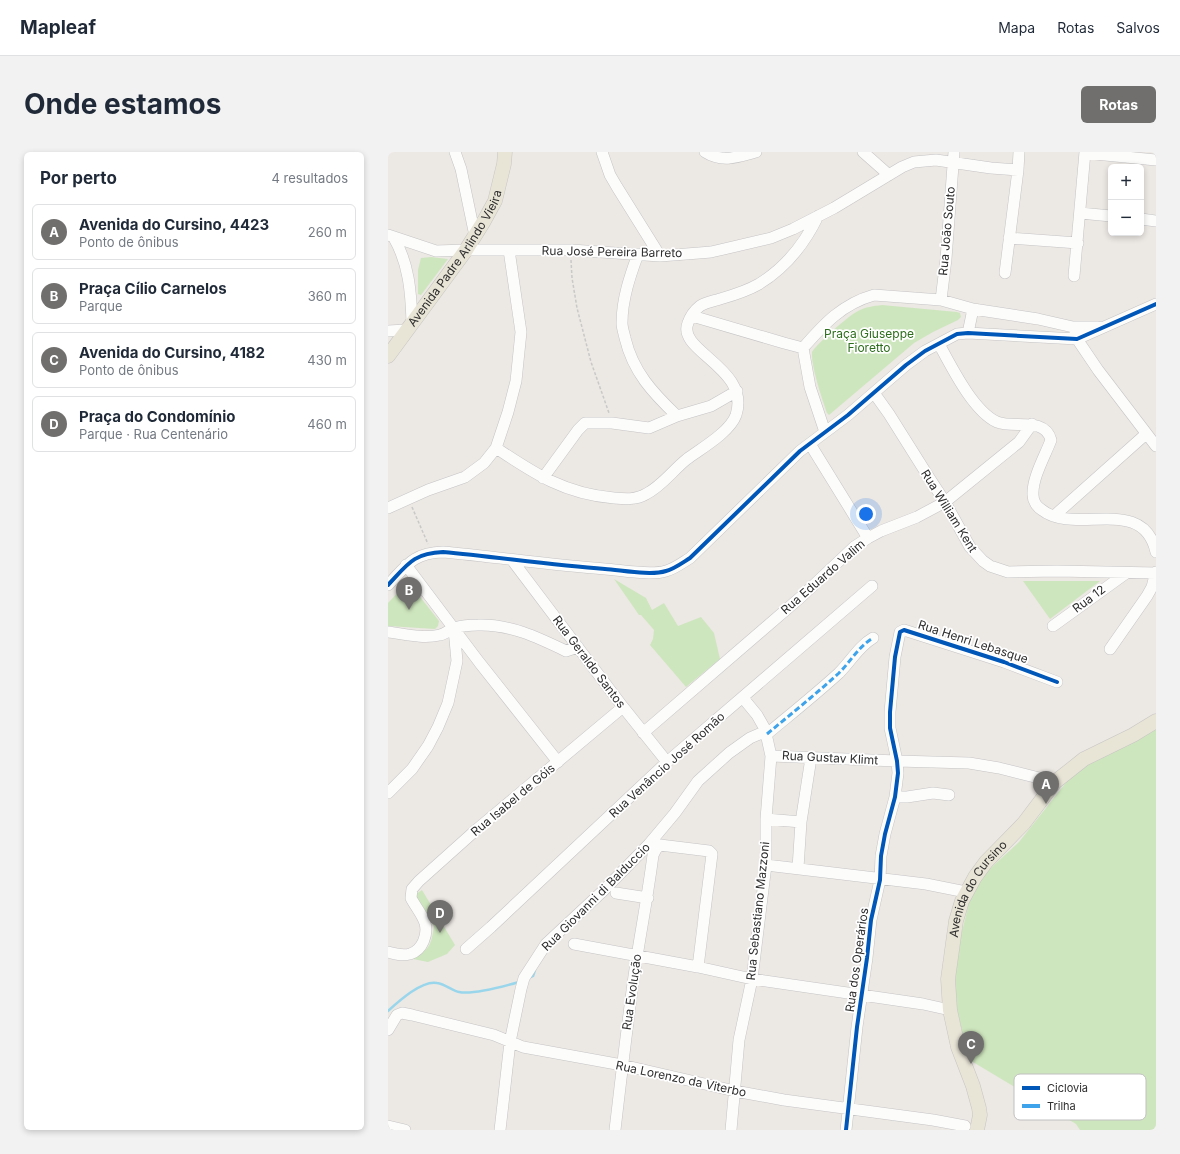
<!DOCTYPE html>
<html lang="pt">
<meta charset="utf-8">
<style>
body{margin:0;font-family:Inter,sans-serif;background:#f2f2f3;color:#1f2937}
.controls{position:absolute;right:12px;top:12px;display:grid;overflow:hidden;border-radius:6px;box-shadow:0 2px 6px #0003}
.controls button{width:36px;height:36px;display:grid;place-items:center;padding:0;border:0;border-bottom:1px solid #e0e1e3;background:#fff;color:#1f2937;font:20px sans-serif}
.you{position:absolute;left:478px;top:362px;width:14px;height:14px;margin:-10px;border:3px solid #fff;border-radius:50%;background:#1a73e8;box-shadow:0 0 0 6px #1a73e833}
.badge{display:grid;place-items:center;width:26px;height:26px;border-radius:50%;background:#706f6e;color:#fff;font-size:13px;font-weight:700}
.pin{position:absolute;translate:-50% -33px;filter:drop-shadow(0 1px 2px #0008)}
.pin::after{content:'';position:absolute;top:21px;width:14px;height:12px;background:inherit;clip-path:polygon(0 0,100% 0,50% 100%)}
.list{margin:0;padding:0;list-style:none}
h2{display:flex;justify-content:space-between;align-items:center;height:52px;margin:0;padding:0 16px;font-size:17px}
h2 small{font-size:13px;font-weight:400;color:#747a83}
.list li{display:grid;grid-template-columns:26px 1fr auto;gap:12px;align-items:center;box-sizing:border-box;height:56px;margin:0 8px 8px;padding:0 8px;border:1px solid #e0e1e3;border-radius:6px}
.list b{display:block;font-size:15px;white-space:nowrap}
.list p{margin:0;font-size:13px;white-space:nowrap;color:#747a83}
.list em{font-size:13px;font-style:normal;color:#747a83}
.map{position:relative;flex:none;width:768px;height:978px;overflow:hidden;border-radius:6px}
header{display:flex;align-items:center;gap:24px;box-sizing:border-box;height:56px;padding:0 20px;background:#fff;border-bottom:1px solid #e0e1e3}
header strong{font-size:19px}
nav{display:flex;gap:22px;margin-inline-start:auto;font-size:14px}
.intro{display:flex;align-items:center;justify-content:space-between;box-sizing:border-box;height:96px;padding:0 24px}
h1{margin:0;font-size:28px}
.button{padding:10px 18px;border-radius:6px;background:#706f6e;color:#fff;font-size:14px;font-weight:700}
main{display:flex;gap:24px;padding:0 24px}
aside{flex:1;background:#fff;border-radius:6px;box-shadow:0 2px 6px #0003}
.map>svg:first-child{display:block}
.green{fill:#cee6be}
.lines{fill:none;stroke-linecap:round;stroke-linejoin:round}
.stream{stroke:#99d6ec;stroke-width:2.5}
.minor-casing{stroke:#c5c4c5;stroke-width:12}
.major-casing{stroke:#c6c5c4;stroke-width:15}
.path{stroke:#c9c9c8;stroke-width:1.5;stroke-dasharray:3 2;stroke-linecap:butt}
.minor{stroke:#fcfcfb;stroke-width:11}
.major{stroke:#e8e4d6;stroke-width:14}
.quiet{stroke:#3ea3eb;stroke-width:3;stroke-dasharray:6 3;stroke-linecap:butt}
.cycleway-casing{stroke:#fff;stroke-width:6}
.cycleway{stroke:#0057b8;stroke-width:4}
.labels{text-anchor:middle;stroke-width:3.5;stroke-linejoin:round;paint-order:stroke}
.street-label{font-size:12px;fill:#2e2e2e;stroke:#fff}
.park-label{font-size:12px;fill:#2c6e1b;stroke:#fff}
.key{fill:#fff;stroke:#c0c0c0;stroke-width:1}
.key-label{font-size:11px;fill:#2e2e2e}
</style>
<header>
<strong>Mapleaf</strong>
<nav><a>Mapa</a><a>Rotas</a><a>Salvos</a></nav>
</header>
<div class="intro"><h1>Onde estamos</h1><a class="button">Rotas</a></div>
<main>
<aside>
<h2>Por perto<small>4 resultados</small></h2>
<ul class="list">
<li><span class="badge">A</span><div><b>Avenida do Cursino, 4423</b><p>Ponto de ônibus</p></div><em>260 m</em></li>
<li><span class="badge">B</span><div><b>Praça Cílio Carnelos</b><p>Parque</p></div><em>360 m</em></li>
<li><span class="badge">C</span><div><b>Avenida do Cursino, 4182</b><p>Ponto de ônibus</p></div><em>430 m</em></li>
<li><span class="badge">D</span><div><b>Praça do Condomínio</b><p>Parque · Rua Centenário</p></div><em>460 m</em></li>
</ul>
</aside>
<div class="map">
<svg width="768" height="978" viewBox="0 0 768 978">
<rect width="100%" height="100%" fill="#ece8e4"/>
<path class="green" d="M 43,105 L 60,107 L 33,143 L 30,142 L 30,118 L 33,106 Z
M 494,153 L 569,160 L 572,161 L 573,165 L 570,168 L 545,180 L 526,191 L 441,263 L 439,261 C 434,246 423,214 424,200 C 430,191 460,164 470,159 C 477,155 486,154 494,153 Z
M 226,427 L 258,446 L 264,458 L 276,451 L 290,474 L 313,465 L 326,481 L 332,507 L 298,535 L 262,493 L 265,487 L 266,478 L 253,463 L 251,463 Z
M 635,429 L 712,429 L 662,467 Z
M 19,431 L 22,432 L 51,469 L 50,474 L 47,477 L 0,474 L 0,451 Z
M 768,577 L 768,978 L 692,978 L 688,972 L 585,910 L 575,883 L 569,857 L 567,829 L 571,791 L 582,747 L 595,723 L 631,690 L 684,623 L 697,612 Z
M 34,738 L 67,793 L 59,802 L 40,810 L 25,807 C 42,796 43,794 46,774 L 25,744 Z"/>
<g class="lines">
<path class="stream" d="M 141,826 L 145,824 L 147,818
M 0,859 C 11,849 34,828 49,831 C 57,832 65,839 71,840 C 85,843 117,834 131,830"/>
<defs>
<path id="minor" d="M 67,0 L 73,17 L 87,84
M 214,0 L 222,23 L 229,35 L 272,104
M 317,0 C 334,11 350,5 368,0
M 475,0 L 501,23
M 697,1 L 768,8
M 692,61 L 723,64
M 753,67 L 768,69
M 0,83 L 48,99 L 78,98 L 183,98 L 272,104 L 311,101 L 323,100 L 383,86 L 405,77 L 446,56 L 514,15 L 526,10 L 548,8 L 603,16 L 630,18
M 6,86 C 21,112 23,140 24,170
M 621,86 L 690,91
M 250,102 C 242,124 234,147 234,171 C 234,176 236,181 237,186 C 245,220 265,241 289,264 L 323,254 L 349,239
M 617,121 L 630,18 L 631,0
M 686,124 L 697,0
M 553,148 L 558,107 L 566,0
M 304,164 L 396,191 L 415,196
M 0,179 L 18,178
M 580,181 L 585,157
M 687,181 L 689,187 L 710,218 L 768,294
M 551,192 C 563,214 585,259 609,270 C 625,277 657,264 663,288 C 657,304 644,326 645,343 C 645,349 649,355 654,358 C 687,384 755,342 768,400
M 415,196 C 436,172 454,152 486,143 L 553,148 L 585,157 L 650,167 L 685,175 L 710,175
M 415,196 L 422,235 L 437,280
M 486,241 L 501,262 L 540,324 L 557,350 L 582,395 L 595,409 L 602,414 L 620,420 L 669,419 L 768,421
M 422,292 L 480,386
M 108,296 C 147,322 177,342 226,346 C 237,347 248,348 258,342 C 274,334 285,318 299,307 C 314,296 342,280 348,263 C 363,216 288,199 300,171 C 302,165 307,158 312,154 C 318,150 326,149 332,147 C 346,143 359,139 371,132 C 397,116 417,91 430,64
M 155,326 L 190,278 L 197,271 L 224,271 L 261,276 L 289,264
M 0,356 L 40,338 L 77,325 L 96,311 L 108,296 L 120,260 L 128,229 L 133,180 L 121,98
M 666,364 L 758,282
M 124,408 L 235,555 L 279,610
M 18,413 L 91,510 L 170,610
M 0,433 C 19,413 25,401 55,400 C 109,405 163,413 217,417 C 233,418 262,424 278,419 C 286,417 294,411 302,406 L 412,299 L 460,263 L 518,213 L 537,199 L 569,182 L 580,181 L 689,187 L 768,152
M 665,474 L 737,422
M 0,480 C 16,482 35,487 52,483 C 57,482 61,478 66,476 C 73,474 83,473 90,473 C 122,472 149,485 178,499 L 190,495
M 722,497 L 759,444 L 764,435 L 768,420
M 255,581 L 414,444 L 466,395 L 480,386 L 493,379 L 529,365 L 557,350 L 631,290 L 644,272
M 379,582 C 403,562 428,542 451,521 C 463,509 471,494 485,486
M 383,604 L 509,609 L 581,611 L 611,616 L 667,630
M 0,641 L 24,617 L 40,594 L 50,575 L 60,551 L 69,509 L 66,477
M 507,645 L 519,645 L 545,641 L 561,643
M 378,667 L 413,670
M 378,713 L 538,732 L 578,740
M 410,716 L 413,670 L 423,606
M 228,741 L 260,746
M 186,792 L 310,815 L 364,827 L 535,852 L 562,858
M 78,797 L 103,775 L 279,610 L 484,434
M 0,800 C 7,802 14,804 22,802 C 35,798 40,782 37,771 C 34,762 27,754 23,746 L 24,737 L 31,729 L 88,678 L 235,555
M 0,878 L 9,863 L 14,861 L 24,863 L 106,883 L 135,895 L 234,913 L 347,939 L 396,948 L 545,968 L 577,974
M 0,974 L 17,978
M 112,978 L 122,890 L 133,837 L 136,826 L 158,792 L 216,738 L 261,692 L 287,661 L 310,629 L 341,601 L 362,586 L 378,579
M 227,978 C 233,926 239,875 246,824 C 252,783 260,743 265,703 L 268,697 L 272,693 L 321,699 L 324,702 L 310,815
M 343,978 L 351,888 L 364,827 L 378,713 L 378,667 L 383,604 L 377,577 L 369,563 L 355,546
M 458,978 L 469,875 L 479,806 L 483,768 L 492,728 L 493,704 L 497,682 L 507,645 L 510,621 L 509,609 L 502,576 L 502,560 L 507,505 L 512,480 L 516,478 L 616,510 L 669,530"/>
<g id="major">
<path id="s1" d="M 0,204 L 78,98 L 96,69 L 107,49 L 116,12 L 117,0"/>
<path id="s2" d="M 589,978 L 592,963 L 591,956 L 585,934 L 570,895 L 562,858 L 560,827 L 568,769 L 574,749 L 587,725 L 598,710 L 636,671 L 667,630 L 696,607 L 745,583 L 768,569"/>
</g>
</defs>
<use href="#minor" class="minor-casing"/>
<use href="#major" class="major-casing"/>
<path class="path" d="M 183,108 L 184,126 L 189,156 L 203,210 L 221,261
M 24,355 L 40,392"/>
<use href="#minor" class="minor"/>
<use href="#major" class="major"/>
<path class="quiet" d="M 379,582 C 403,562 428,542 451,521 C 463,509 471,494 485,486"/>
<defs>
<path id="cycleway" d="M 0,433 C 19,413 25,401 55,400 C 109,405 163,413 217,417 C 233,418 262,424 278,419 C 286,417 294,411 302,406 L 412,299 L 460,263 L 518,213 L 537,199 L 569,182 L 580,181 L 689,187 L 768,152
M 458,978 L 469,875 L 479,806 L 483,768 L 492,728 L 493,704 L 497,682 L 507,645 L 510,621 L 509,609 L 502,576 L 502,560 L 507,505 L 512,480 L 516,478 L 616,510 L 669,530"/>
</defs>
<use href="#cycleway" class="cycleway-casing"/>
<use href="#cycleway" class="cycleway"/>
</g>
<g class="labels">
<g class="street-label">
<text transform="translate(559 79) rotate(-85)" y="4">Rua João Souto</text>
<text transform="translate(224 100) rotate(1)" y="4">Rua José Pereira Barreto</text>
<text dy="4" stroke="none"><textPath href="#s1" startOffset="119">Avenida Padre Arlindo Vieira</textPath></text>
<text transform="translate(561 359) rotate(58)" y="4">Rua William Kent</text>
<text transform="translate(435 425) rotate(-41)" y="4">Rua Eduardo Valim</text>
<text transform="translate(701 447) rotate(-37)" y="4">Rua 12</text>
<text transform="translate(585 490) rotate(18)" y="4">Rua Henri Lebasque</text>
<text transform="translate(201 510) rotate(53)" y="4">Rua Geraldo Santos</text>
<text transform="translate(442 606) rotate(3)" y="4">Rua Gustav Klimt</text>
<text transform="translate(279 613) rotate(-42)" y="4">Rua Venâncio José Romão</text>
<text transform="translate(125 648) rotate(-40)" y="4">Rua Isabel de Góis</text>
<text dy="4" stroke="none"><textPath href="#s2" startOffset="253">Avenida do Cursino</textPath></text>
<text transform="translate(208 745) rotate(-45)" y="4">Rua Giovanni di Balduccio</text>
<text transform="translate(370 759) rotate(-84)" y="4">Rua Sebastiano Mazzoni</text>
<text transform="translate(469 808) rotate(-82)" y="4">Rua dos Operários</text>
<text transform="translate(244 840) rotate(-82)" y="4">Rua Evolução</text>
<text transform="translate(293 927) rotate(12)" y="4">Rua Lorenzo da Viterbo</text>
</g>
<g class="park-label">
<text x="481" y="186">Praça Giuseppe<tspan x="481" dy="14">Fioretto</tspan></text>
</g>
</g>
<rect x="626" y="922" width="132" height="46" rx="6" class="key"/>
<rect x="634" y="934" width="18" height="4" fill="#0057b8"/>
<rect x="634" y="952" width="18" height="4" fill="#3ea3eb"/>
<g class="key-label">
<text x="659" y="940">Ciclovia</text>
<text x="659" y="958">Trilha</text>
</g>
</svg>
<div class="controls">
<button>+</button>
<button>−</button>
</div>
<div class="you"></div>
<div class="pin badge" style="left:658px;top:652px">A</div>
<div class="pin badge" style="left:21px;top:458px">B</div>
<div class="pin badge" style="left:583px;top:912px">C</div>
<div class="pin badge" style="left:52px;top:781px">D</div>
</div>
</main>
